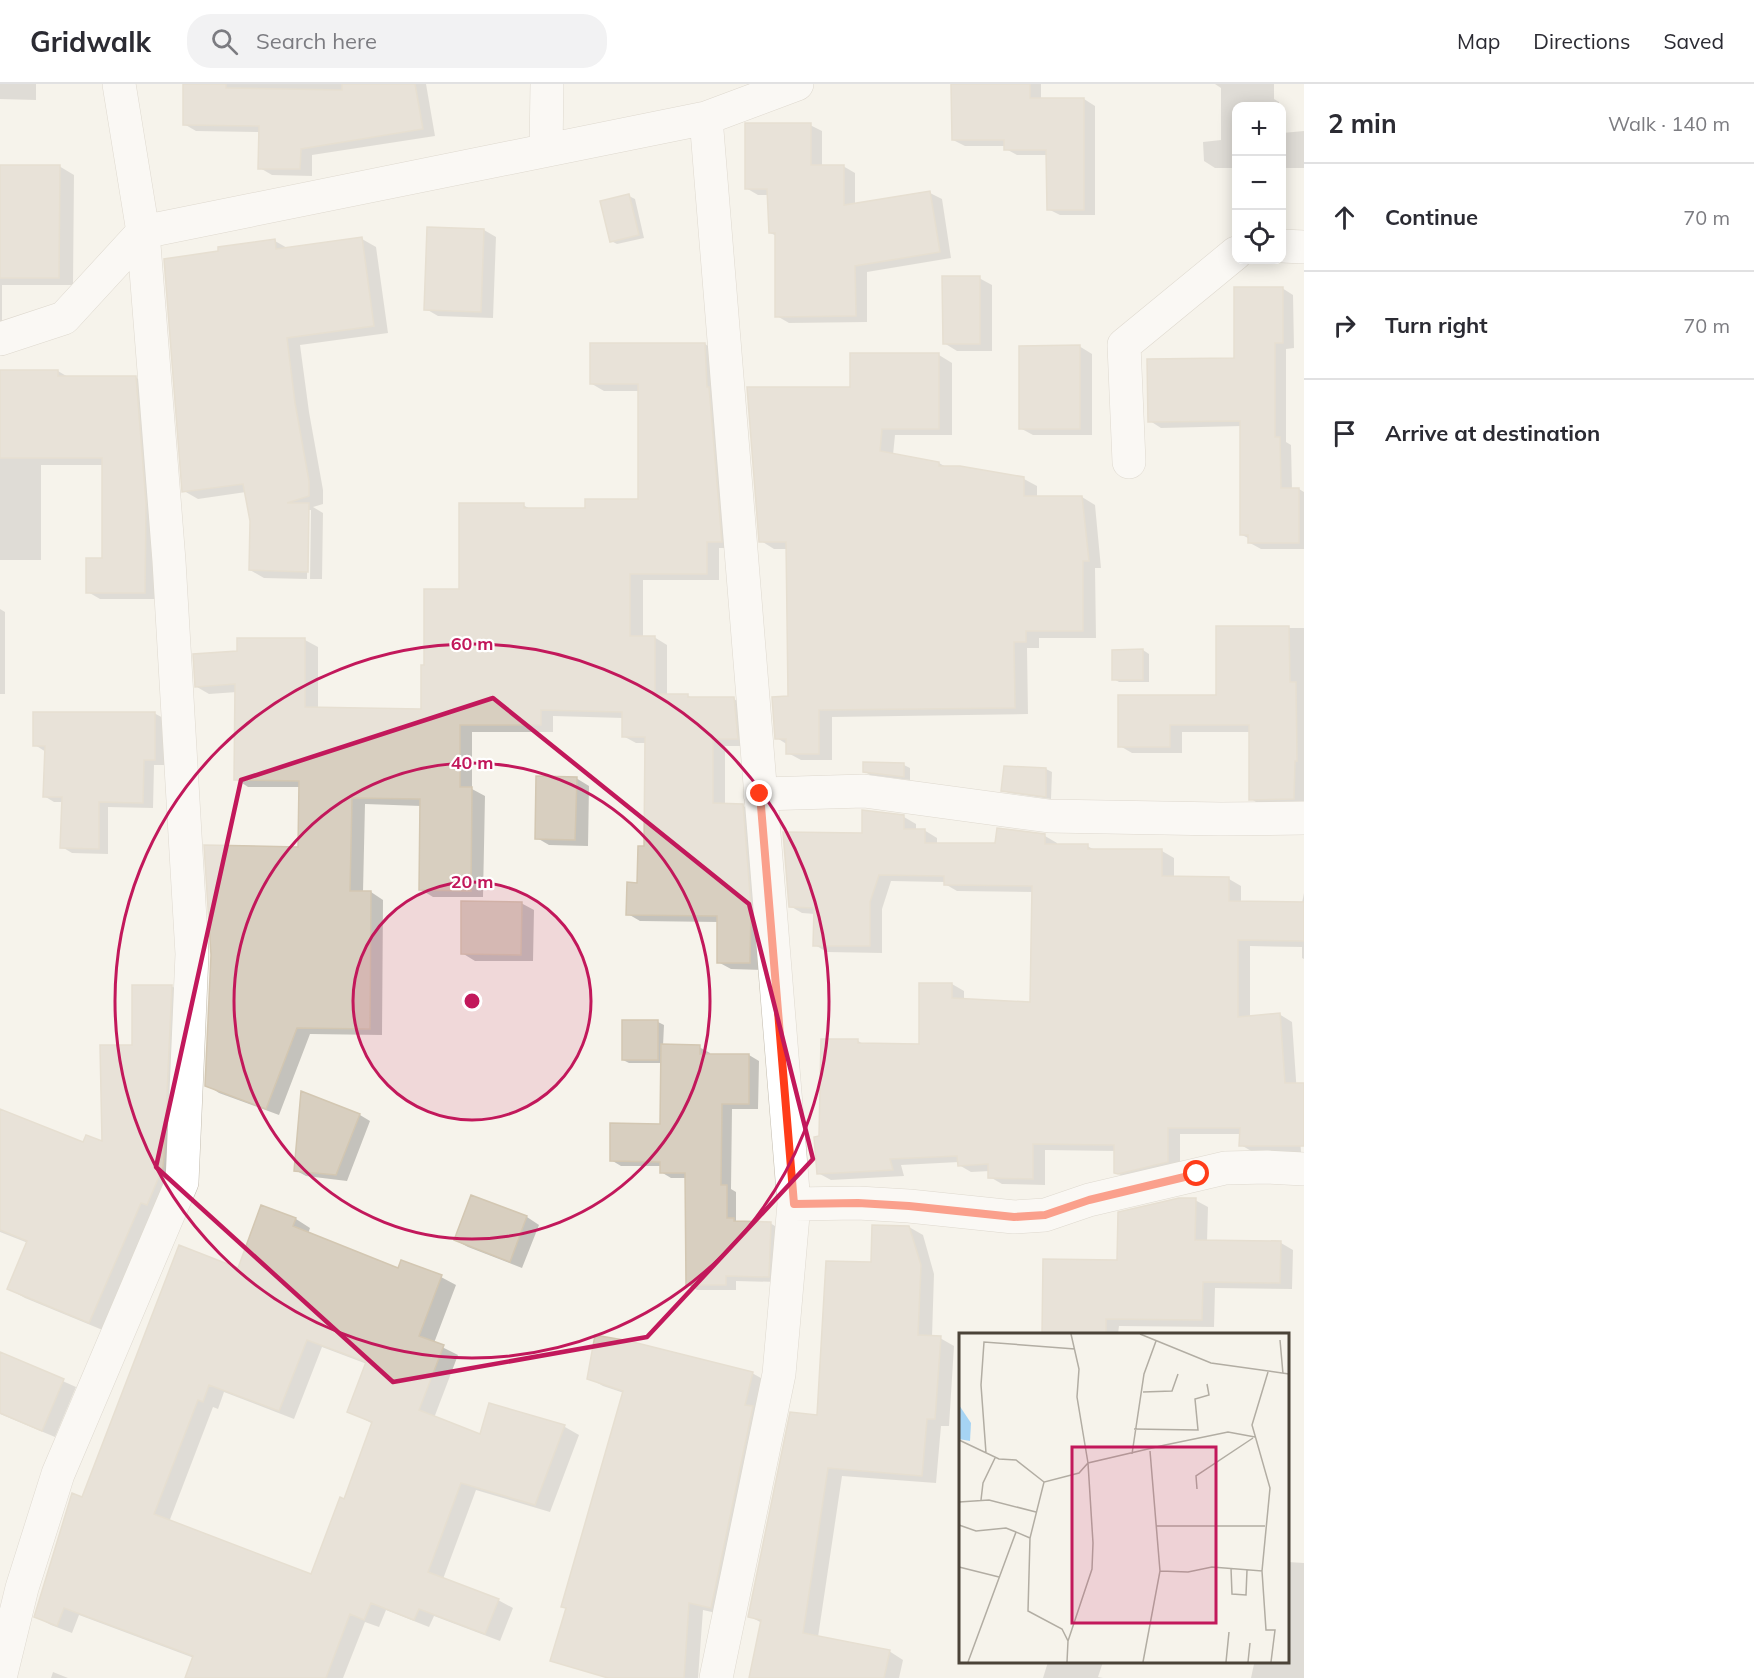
<!DOCTYPE html>
<meta charset="utf-8">
<style>
body{margin:0;font-family:Mulish,sans-serif;background:#f2f2f3;color:#2b2b33}
.controls{position:absolute;right:18px;top:18px;display:grid;overflow:hidden;border-radius:12px;box-shadow:0 3px 15px #0003}
.controls button{width:54px;height:54px;display:grid;place-items:center;padding:0;border:0;border-bottom:2px solid #e1e1e2;background:#fff;color:#2b2b33;font:30px sans-serif}
.stop{position:absolute;width:18px;height:18px;margin:-14px;border:4px solid #ff3c19;border-radius:50%;background:#fff}
.stop.end{background:#ff3c19;border-color:#fff;box-shadow:0 2px 6px #0008}
.list{margin:0;padding:0;list-style:none}
h2{display:flex;justify-content:space-between;align-items:center;height:78px;margin:0;padding:0 24px;font-size:26px}
h2 small{font-size:20px;font-weight:400;color:#7c7c81}
.list li{display:grid;grid-template-columns:39px 1fr auto;gap:18px;align-items:center;box-sizing:border-box;height:108px;padding:0 24px;border-top:2px solid #e1e1e2}
.list b{display:block;font-size:22px;white-space:nowrap}
.list em{font-size:20px;font-style:normal;color:#7c7c81}
.icon{flex:none;width:33px;height:33px;fill:none;stroke:currentColor;stroke-width:2;stroke-linecap:round;stroke-linejoin:round}
.map{position:relative;flex:none;width:1304px;height:1594px;overflow:hidden}
header{display:flex;align-items:center;gap:36px;box-sizing:border-box;height:84px;padding:0 30px;background:#fff;border-bottom:2px solid #e1e1e2}
header strong{font-size:28px}
nav{display:flex;gap:33px;margin-inline-start:auto;font-size:21px}
.search{width:420px;height:54px;background:#f2f2f3;display:flex;align-items:center;gap:15px;box-sizing:border-box;padding:0 21px;border-radius:24px;color:#7c7c81;font-size:22px}
main{display:flex}
aside{flex:1;background:#fff}
.map>svg:first-child{display:block}
.shadow{fill:#0003;fill-rule:evenodd}
.building{fill:#d8cfc0;stroke:#d3c7b2;stroke-width:1.5;fill-rule:evenodd}
.lines{fill:none;stroke-linecap:round;stroke-linejoin:round}
.minor-casing{stroke:#c2bbad;stroke-width:34}
.minor{stroke:#fff;stroke-width:33}
.route{stroke:#ff3c19;stroke-width:8}
.marked{fill:none;stroke:#c2185b;stroke-width:4.5;stroke-linejoin:round}
.ring{fill:none;stroke:#c2185b;stroke-width:3}
.inset-road{fill:none;stroke:#b2ada3;stroke-width:1.5}
.view{fill:#c2185b;fill-opacity:0.15;stroke:#c2185b;stroke-width:3}
.inset-edge{fill:none;stroke:#4b4338;stroke-width:3}
.centre{fill:#c2185b;stroke:#fff;stroke-width:3}
.ring-label{font-size:18px;text-anchor:middle;font-weight:bold;fill:#c2185b;stroke:#fff;stroke-width:4.5;stroke-linejoin:round;paint-order:stroke}
</style>
<header>
<strong>Gridwalk</strong>
<div class="search"><svg class="icon" aria-label="search" viewBox="0 0 24 24"><circle cx="10" cy="10" r="6"/><path d="M15 15l6 6"/></svg>Search here</div>
<nav><a>Map</a><a>Directions</a><a>Saved</a></nav>
</header>
<main>
<div class="map">
<svg width="1304" height="1594" viewBox="0 0 1304 1594">
<rect width="100%" height="100%" fill="#f6f3eb"/>
<path class="shadow" d="M 0,0 L 36,0 L 36,16 L 0,15 Z
M 185,0 L 426,0 L 435,52 L 312,71 L 312,92 L 272,91 L 260,84 L 260,48 L 196,47 L 184,40 Z
M 953,0 L 1041,0 L 1041,15 L 1084,15 L 1095,22 L 1095,131 L 1060,131 L 1048,125 L 1048,71 L 1017,71 L 1006,65 L 1006,62 L 965,62 L 953,56 Z
M 1215,0 L 1274,0 L 1274,15 L 1279,18 L 1279,22 L 1236,22 L 1236,84 L 1215,84 L 1204,77 L 1203,58 L 1221,56 L 1221,4 Z
M 810,41 L 822,47 L 822,82 L 843,82 L 855,89 L 855,121 L 930,109 L 942,115 L 951,174 L 867,188 L 867,238 L 789,239 L 777,232 L 777,152 L 770,149 L 769,111 L 758,111 L 746,104 Z
M 1304,47 L 1304,84 L 1282,84 L 1282,49 Z
M 0,82 L 59,82 L 74,91 L 73,201 L 2,201 L 2,240 L 0,240 Z
M 629,112 L 635,115 L 644,154 L 617,160 L 611,157 Z
M 484,146 L 496,153 L 493,234 L 438,232 L 426,225 Z
M 362,155 L 376,163 L 388,249 L 300,261 L 309,328 L 323,406 L 323,420 L 313,423 L 323,429 L 322,495 L 310,495 L 311,426 L 308,426 L 307,495 L 264,494 L 250,486 L 251,437 L 246,408 L 198,415 L 184,407 L 220,168 L 275,157 L 289,165 Z
M 979,194 L 992,201 L 992,267 L 957,267 L 944,259 Z
M 1282,204 L 1293,211 L 1294,264 L 1286,265 L 1286,358 L 1291,361 L 1292,405 L 1299,405 L 1304,408 L 1304,465 L 1261,465 L 1250,459 L 1250,455 L 1242,451 L 1242,342 L 1161,344 L 1150,337 L 1236,276 Z
M 705,260 L 718,268 L 734,464 L 719,464 L 719,496 L 643,496 L 643,553 L 654,553 L 667,561 L 667,611 L 687,611 L 693,615 L 734,615 L 746,622 L 750,662 L 725,662 L 725,721 L 742,721 L 755,729 L 763,886 L 731,885 L 718,878 L 718,838 L 640,837 L 628,830 L 638,800 L 646,764 L 647,659 L 636,659 L 623,652 L 623,634 L 553,632 L 553,648 L 472,648 L 472,705 L 485,712 L 483,813 L 433,813 L 420,805 L 421,722 L 365,720 L 363,808 L 371,808 L 383,816 L 382,951 L 310,950 L 279,1031 L 219,1009 L 207,1001 L 299,764 L 300,703 L 248,703 L 236,695 L 237,608 L 209,610 L 197,603 L 239,568 L 305,556 L 318,563 L 318,625 L 422,626 L 425,583 L 460,506 L 523,421 L 532,426 L 586,426 L 639,417 L 639,307 L 604,307 L 592,300 Z
M 1079,262 L 1092,270 L 1092,351 L 1033,351 L 1020,344 Z
M 851,271 L 939,271 L 952,279 L 952,351 L 895,351 L 893,371 L 939,379 L 946,383 L 1024,395 L 1037,402 L 1037,413 L 1082,413 L 1095,421 L 1101,484 L 1095,484 L 1096,554 L 1039,554 L 1039,564 L 1027,564 L 1028,630 L 832,633 L 832,676 L 801,676 L 788,669 L 788,661 L 777,654 L 789,613 L 788,465 L 774,465 L 761,457 L 852,305 Z
M 0,287 L 58,287 L 68,293 L 135,293 L 148,301 L 157,515 L 100,515 L 88,508 L 104,475 L 104,381 L 41,381 L 41,476 L 0,476 Z
M 0,525 L 5,528 L 5,610 L 0,610 Z
M 1218,544 L 1304,544 L 1304,722 L 1263,722 L 1251,715 L 1251,648 L 1182,648 L 1182,669 L 1132,669 L 1120,662 L 1218,613 Z
M 1143,566 L 1149,570 L 1149,598 L 1119,598 L 1114,595 Z
M 154,629 L 165,635 L 165,681 L 154,681 L 153,724 L 108,723 L 108,770 L 72,769 L 62,763 L 63,718 L 54,718 L 44,712 L 46,668 L 35,661 Z
M 904,681 L 910,684 L 910,696 L 870,691 L 864,687 Z
M 1046,685 L 1052,688 L 1051,715 L 1009,709 L 1003,706 Z
M 576,694 L 589,702 L 588,762 L 549,761 L 537,754 Z
M 904,733 L 916,740 L 916,746 L 924,746 L 937,754 L 937,760 L 996,761 L 1045,752 L 1057,759 L 1057,761 L 1087,762 L 1095,766 L 1162,767 L 1174,774 L 1174,794 L 1229,795 L 1241,802 L 1241,818 L 1302,819 L 1304,809 L 1304,875 L 1302,874 L 1302,863 L 1250,862 L 1250,933 L 1279,930 L 1292,938 L 1301,1068 L 1253,1068 L 1241,1061 L 1241,1050 L 1180,1050 L 1180,1085 L 1128,1095 L 1115,1088 L 1116,1067 L 1045,1066 L 1045,1101 L 1002,1100 L 990,1093 L 990,1087 L 971,1088 L 959,1081 L 959,1078 L 901,1081 L 904,1092 L 831,1096 L 818,1089 L 820,1054 L 858,957 L 865,961 L 920,961 L 952,900 L 964,907 L 964,916 L 1032,919 L 1033,808 L 957,807 L 945,800 L 945,798 L 891,797 L 882,825 L 882,869 L 827,868 L 815,861 L 815,830 L 802,829 L 790,822 L 863,750 Z
M 521,819 L 534,826 L 533,877 L 475,877 L 462,869 Z
M 171,902 L 188,911 L 179,1093 L 105,1247 L 25,1214 L 9,1205 L 28,1159 L 0,1148 L 0,1027 L 84,1060 L 103,1059 L 133,963 Z
M 658,938 L 664,941 L 663,962 L 699,963 L 710,969 L 710,971 L 749,971 L 759,977 L 758,1025 L 732,1025 L 731,1105 L 736,1108 L 736,1137 L 770,1139 L 780,1145 L 779,1198 L 736,1197 L 736,1206 L 697,1206 L 687,1200 L 686,1094 L 671,1094 L 661,1088 L 661,1082 L 621,1082 L 611,1076 L 662,1041 L 662,979 L 629,979 L 623,976 Z
M 303,1009 L 360,1031 L 370,1037 L 347,1097 L 306,1092 L 295,1086 Z
M 472,1113 L 527,1133 L 539,1141 L 522,1184 L 468,1163 L 455,1156 Z
M 1195,1116 L 1208,1123 L 1207,1158 L 1281,1159 L 1293,1166 L 1292,1205 L 1215,1204 L 1214,1243 L 1119,1242 L 1118,1250 L 1043,1250 L 1119,1177 Z
M 262,1123 L 296,1135 L 310,1144 L 308,1150 L 399,1186 L 441,1193 L 456,1201 L 434,1259 L 458,1271 L 434,1334 L 481,1352 L 490,1321 L 565,1343 L 579,1351 L 550,1428 L 476,1406 L 443,1495 L 498,1516 L 513,1524 L 500,1557 L 434,1532 L 429,1543 L 386,1526 L 379,1543 L 365,1538 L 343,1594 L 187,1594 L 194,1574 L 79,1531 L 72,1549 L 51,1541 L 36,1533 L 83,1415 L 238,1186 ZM 322,1263 L 367,1280 L 349,1327 L 373,1340 L 345,1416 L 312,1492 L 169,1438 L 213,1323 L 218,1325 L 224,1308 L 294,1335 Z
M 909,1143 L 923,1151 L 934,1190 L 932,1253 L 940,1254 L 954,1262 L 949,1342 L 941,1342 L 936,1399 L 842,1392 L 818,1553 L 889,1567 L 903,1576 L 899,1594 L 751,1594 L 762,1539 L 749,1532 L 818,1333 L 873,1180 Z
M 0,1269 L 76,1303 L 55,1353 L 0,1330 Z
M 752,1289 L 766,1297 L 725,1531 L 703,1526 L 698,1594 L 612,1594 L 624,1309 L 603,1302 L 589,1294 Z
M 1288,1478 L 1304,1479 L 1304,1594 L 1251,1594 L 1254,1580 L 1245,1578 L 1288,1578 Z
M 1048,1578 L 1103,1578 L 1098,1593 L 1103,1594 L 1043,1594 Z
M 53,1588 L 68,1594 L 51,1594 Z"/>
<path class="building" d="M 183,0 L 226,0 L 226,4 L 342,6 L 342,0 L 415,0 L 423,45 L 301,65 L 300,85 L 258,85 L 259,42 L 183,41 Z
M 951,0 L 1030,0 L 1030,14 L 1084,14 L 1084,126 L 1047,126 L 1046,66 L 1004,66 L 1004,56 L 952,56 Z
M 745,39 L 811,39 L 811,81 L 844,81 L 844,121 L 930,107 L 940,168 L 855,182 L 856,232 L 775,233 L 775,149 L 769,149 L 767,105 L 745,105 Z
M 0,81 L 60,81 L 59,194 L 0,194 Z
M 629,110 L 639,151 L 610,158 L 600,117 Z
M 427,143 L 484,145 L 481,228 L 424,226 Z
M 362,153 L 374,242 L 287,254 L 295,319 L 309,397 L 309,412 L 287,419 L 309,419 L 308,488 L 249,486 L 250,437 L 243,400 L 182,408 L 164,175 L 218,167 L 218,163 L 275,155 L 276,165 Z
M 942,192 L 980,192 L 980,260 L 943,260 Z
M 1234,203 L 1283,203 L 1283,259 L 1275,259 L 1275,353 L 1280,353 L 1281,404 L 1299,404 L 1299,459 L 1248,459 L 1248,451 L 1240,451 L 1240,337 L 1148,338 L 1147,275 L 1234,274 Z
M 590,259 L 705,259 L 707,303 L 709,303 L 722,458 L 707,458 L 707,490 L 630,490 L 630,552 L 655,552 L 655,610 L 688,610 L 688,613 L 734,613 L 738,655 L 713,655 L 713,719 L 743,720 L 751,823 L 750,879 L 717,879 L 717,832 L 626,831 L 627,798 L 637,799 L 638,762 L 644,762 L 645,653 L 622,653 L 622,628 L 541,626 L 541,641 L 460,641 L 460,703 L 472,703 L 471,807 L 419,806 L 420,715 L 352,714 L 350,807 L 371,807 L 370,945 L 297,944 L 266,1025 L 205,1002 L 211,871 L 204,761 L 298,763 L 299,697 L 234,696 L 235,600 L 195,603 L 193,570 L 237,567 L 237,554 L 305,554 L 305,623 L 421,625 L 421,581 L 424,581 L 424,505 L 459,505 L 459,419 L 524,419 L 524,424 L 585,424 L 585,415 L 638,415 L 638,300 L 590,300 Z
M 1080,261 L 1080,345 L 1019,345 L 1019,262 Z
M 850,269 L 939,269 L 939,345 L 882,345 L 880,367 L 939,378 L 939,382 L 960,382 L 1024,393 L 1024,412 L 1082,412 L 1089,477 L 1083,477 L 1083,547 L 1026,547 L 1026,558 L 1014,558 L 1015,624 L 819,626 L 819,670 L 786,670 L 786,655 L 775,655 L 772,613 L 788,612 L 786,458 L 759,458 L 747,303 L 850,303 Z
M 0,286 L 58,286 L 58,292 L 136,292 L 146,419 L 145,509 L 86,509 L 86,474 L 102,474 L 102,374 L 0,374 Z
M 1216,542 L 1289,542 L 1290,598 L 1296,598 L 1297,677 L 1295,677 L 1294,715 L 1249,716 L 1249,641 L 1170,641 L 1170,663 L 1118,663 L 1118,611 L 1216,611 Z
M 1143,565 L 1143,596 L 1112,596 L 1112,566 Z
M 33,628 L 155,628 L 155,676 L 144,676 L 143,719 L 99,718 L 99,765 L 60,764 L 62,713 L 43,713 L 45,662 L 33,662 Z
M 863,678 L 904,679 L 904,693 L 863,688 Z
M 1004,682 L 1046,684 L 1046,713 L 1001,707 Z
M 536,692 L 577,693 L 575,756 L 535,755 Z
M 862,726 L 904,731 L 904,745 L 925,745 L 925,759 L 995,759 L 997,744 L 1045,750 L 1045,760 L 1088,760 L 1088,765 L 1162,765 L 1162,792 L 1229,793 L 1229,817 L 1304,818 L 1304,857 L 1238,856 L 1238,933 L 1280,929 L 1285,999 L 1304,999 L 1304,1062 L 1239,1062 L 1240,1044 L 1168,1044 L 1168,1078 L 1118,1090 L 1114,1089 L 1114,1061 L 1033,1060 L 1033,1095 L 988,1094 L 988,1080 L 958,1082 L 957,1072 L 890,1075 L 893,1086 L 817,1090 L 814,1053 L 819,1052 L 821,955 L 858,955 L 858,959 L 919,960 L 919,899 L 952,899 L 952,914 L 1030,918 L 1032,802 L 944,801 L 944,792 L 879,791 L 870,818 L 870,862 L 813,862 L 814,824 L 789,823 L 783,748 L 862,749 Z
M 461,817 L 522,818 L 521,871 L 461,870 Z
M 132,901 L 172,901 L 164,1074 L 163,1083 L 147,1121 L 141,1119 L 89,1239 L 7,1205 L 27,1157 L 0,1146 L 0,1025 L 83,1058 L 86,1051 L 102,1057 L 100,961 L 132,961 Z
M 622,936 L 658,936 L 658,976 L 622,976 Z
M 661,960 L 700,961 L 700,970 L 749,970 L 749,1020 L 722,1020 L 721,1101 L 727,1101 L 727,1134 L 734,1134 L 734,1137 L 771,1138 L 769,1193 L 726,1192 L 726,1201 L 686,1201 L 685,1089 L 660,1089 L 660,1078 L 610,1077 L 610,1039 L 660,1040 Z
M 301,1007 L 360,1030 L 336,1091 L 294,1087 Z
M 471,1111 L 527,1132 L 510,1178 L 454,1156 Z
M 1179,1114 L 1196,1114 L 1195,1156 L 1281,1157 L 1280,1199 L 1203,1198 L 1202,1236 L 1106,1235 L 1106,1251 L 1042,1251 L 1043,1175 L 1117,1176 L 1118,1128 Z
M 261,1121 L 296,1134 L 293,1142 L 398,1184 L 401,1176 L 442,1191 L 419,1252 L 444,1261 L 419,1326 L 480,1350 L 489,1319 L 565,1341 L 535,1421 L 461,1399 L 428,1488 L 499,1515 L 485,1550 L 419,1525 L 414,1536 L 371,1519 L 364,1536 L 350,1530 L 326,1594 L 185,1594 L 193,1572 L 64,1524 L 57,1542 L 34,1533 L 72,1409 L 82,1413 L 179,1161 L 238,1184 ZM 307,1256 L 366,1278 L 347,1328 L 372,1338 L 344,1415 L 340,1413 L 311,1490 L 154,1430 L 198,1316 L 203,1318 L 209,1301 L 279,1327 Z
M 872,1141 L 909,1142 L 921,1181 L 918,1251 L 941,1252 L 935,1335 L 927,1335 L 922,1392 L 828,1384 L 803,1549 L 890,1566 L 884,1594 L 749,1594 L 761,1536 L 748,1533 L 790,1328 L 817,1331 L 826,1177 L 871,1178 Z
M 595,1251 L 629,1257 L 753,1288 L 745,1321 L 753,1322 L 711,1524 L 689,1519 L 684,1594 L 608,1594 L 550,1577 L 566,1524 L 561,1523 L 623,1307 L 587,1295 Z
M 0,1268 L 64,1295 L 42,1347 L 0,1329 Z"/>
<g class="lines">
<defs>
<path id="minor" d="M 706,34 L 794,1120 L 779,1290 L 716,1594
M 546,66 L 547,0
M 1282,162 L 1304,163
M 0,255 L 64,234 L 143,148 L 706,34 L 797,0
M 1129,378 L 1124,261 L 1236,169
M 760,710 L 864,707 L 1049,732 L 1221,735 L 1304,734
M 794,1120 L 858,1119 L 909,1122 L 1014,1133 L 1045,1131 L 1089,1116 L 1225,1084 L 1267,1083 L 1304,1085
M 0,1594 L 22,1504 L 58,1390 L 182,1098 L 192,870 L 169,477 L 143,148 L 119,0"/>
</defs>
<use href="#minor" class="minor-casing"/>
<use href="#minor" class="minor"/>
</g>
<g class="lines">
<path class="route" d="M 760,710 L 794,1120 L 858,1119 L 909,1122 L 1014,1133 L 1045,1131 L 1089,1116 L 1197,1090"/>
</g>
<path d="M0 0H1304V1594H0ZM 493,614 L 749,820 L 813,1075 L 647,1253 L 393,1298 L 156,1083 L 241,696 Z" fill="#f6f3eb" fill-opacity=".55" fill-rule="evenodd"/>
<path class="marked" d="M 493,614 L 749,820 L 813,1075 L 647,1253 L 393,1298 L 156,1083 L 241,696 Z"/>
<circle cx="472" cy="917" r="119" fill="#c2185b" fill-opacity=".12"/>
<g class="ring">
<circle cx="472" cy="917" r="119"/>
<circle cx="472" cy="917" r="238"/>
<circle cx="472" cy="917" r="357"/>
</g>
<g transform="translate(959 1249)">
<rect width="330" height="330" fill="#f6f3eb"/>
<path d="M 0,72 L 12,90 L 11,108 L 0,106 Z" fill="#a6d4f4"/>
<path class="inset-road" d="M 181,1 L 252,30 L 330,41M 321,7 L 324,41M 184,59 L 213,58 L 219,41M 175,96 L 239,97 L 236,66 L 250,62 L 248,51M 0,107 L 40,126 L 57,127 L 85,149M 27,120 L 22,52 L 25,9 L 116,16M 173,121 L 185,41 L 197,8M 238,156 L 237,143 L 294,105M 22,167 L 24,150 L 36,125M 0,169 L 30,167 L 77,179M 0,192 L 17,198 L 47,195 L 57,199M 197,193 L 306,193M 0,234 L 40,244M 272,235 L 273,261 L 287,262 L 288,237M 201,238 L 229,239 L 253,234 L 303,238 L 311,155 L 293,92 L 309,39M 303,238 L 307,297 L 316,297 L 312,329M 109,308 L 133,236 L 134,210 L 129,130 L 118,64 L 120,36 L 112,1M 9,329 L 57,199 L 71,205M 108,329 L 109,308 L 103,296 L 69,278 L 71,205 L 85,149 L 120,140 L 129,130 L 206,112 L 269,99 L 296,104M 184,329 L 201,238 L 191,118M 267,329 L 270,299M 289,329 L 291,310"/>
<path class="view" d="M 113,114 L 257,114 L 257,290 L 113,290 Z"/>
<rect width="330" height="330" class="inset-edge"/>
</g>
<circle cx="472" cy="917" r="9" class="centre"/>
<g class="ring-label">
<text x="472" y="566">60 m</text>
<text x="472" y="685">40 m</text>
<text x="472" y="804">20 m</text>
</g>
</svg>
<div class="controls">
<button>+</button>
<button>−</button>
<button><svg class="icon" aria-label="locate" viewBox="0 0 24 24"><circle cx="12" cy="12" r="6"/><path d="M12 2v4M12 18v4M2 12h4M18 12h4"/></svg></button>
</div>
<div class="stop" style="left:1197px;top:1090px"></div>
<div class="stop end" style="left:760px;top:710px"></div>
</div>
<aside>
<h2>2 min<small>Walk · 140 m</small></h2>
<ul class="list">
<li><svg class="icon" aria-label="ahead" viewBox="0 0 24 24"><path d="M12 20V5M6 11l6-6 6 6"/></svg><div><b>Continue</b></div><em>70 m</em></li>
<li><svg class="icon" aria-label="right" viewBox="0 0 24 24"><path d="M7 20v-9h11M14 6l5 5-5 5"/></svg><div><b>Turn right</b></div><em>70 m</em></li>
<li><svg class="icon" aria-label="arrive" viewBox="0 0 24 24"><path d="M6 21V4h12l-3 4 3 4H6"/></svg><div><b>Arrive at destination</b></div></li>
</ul>
</aside>
</main>
